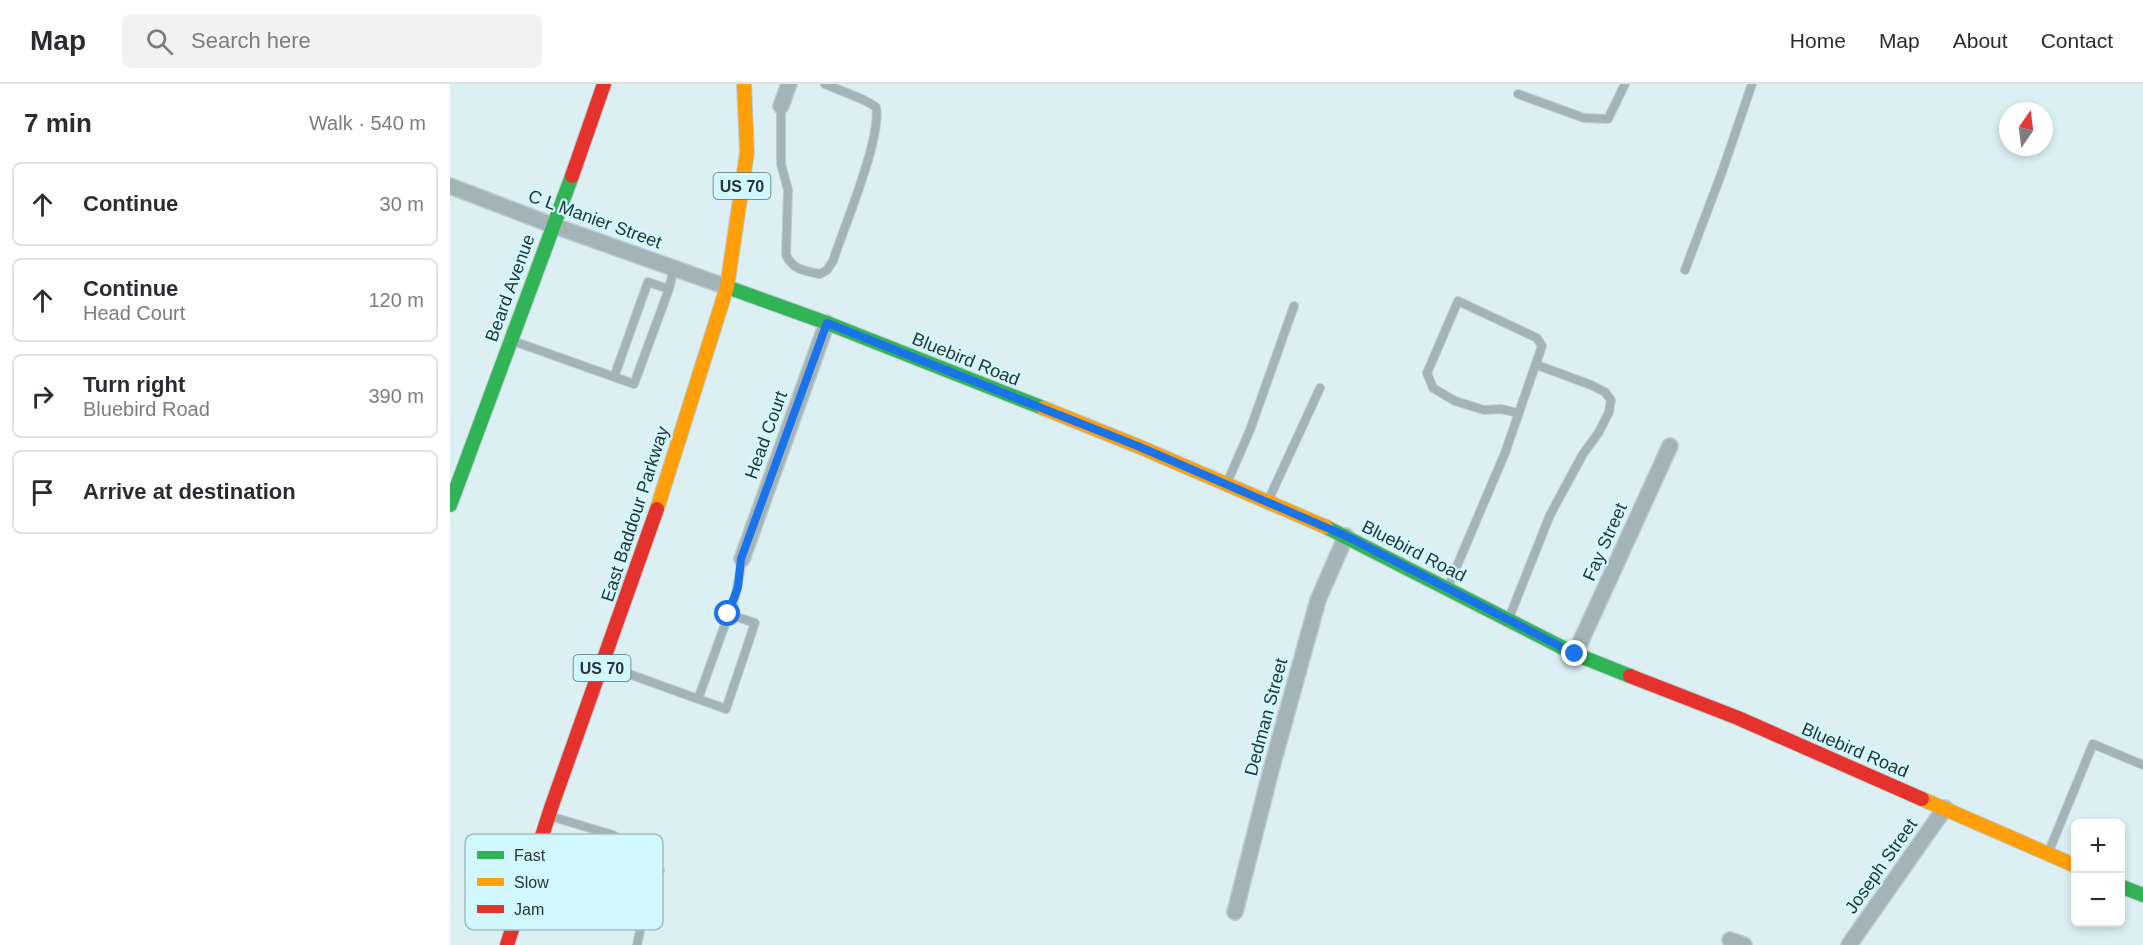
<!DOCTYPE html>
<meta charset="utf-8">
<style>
body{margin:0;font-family:Helvetica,sans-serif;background:#f2f2f3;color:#2b2b33}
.controls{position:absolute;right:18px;bottom:18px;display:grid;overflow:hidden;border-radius:9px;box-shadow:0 3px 9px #0003}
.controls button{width:54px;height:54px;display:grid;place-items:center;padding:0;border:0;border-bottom:2px solid #e1e1e2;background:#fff;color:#2b2b33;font:30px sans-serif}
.compass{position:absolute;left:1549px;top:18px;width:54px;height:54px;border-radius:50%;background:#fff;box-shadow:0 3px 9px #0003;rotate:14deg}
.stop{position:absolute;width:18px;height:18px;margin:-14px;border:4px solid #1a73e8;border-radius:50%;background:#fff}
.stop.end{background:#1a73e8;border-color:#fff;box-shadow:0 2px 6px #0008}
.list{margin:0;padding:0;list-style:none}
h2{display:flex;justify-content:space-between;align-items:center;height:78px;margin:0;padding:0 24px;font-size:26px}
h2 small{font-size:20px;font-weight:400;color:#7c7c81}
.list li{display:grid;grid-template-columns:39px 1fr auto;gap:18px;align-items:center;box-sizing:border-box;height:84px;margin:0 12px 12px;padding:0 12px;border:2px solid #e1e1e2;border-radius:9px}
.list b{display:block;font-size:22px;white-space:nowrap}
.list p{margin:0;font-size:20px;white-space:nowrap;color:#7c7c81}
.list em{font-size:20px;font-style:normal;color:#7c7c81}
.icon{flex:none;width:33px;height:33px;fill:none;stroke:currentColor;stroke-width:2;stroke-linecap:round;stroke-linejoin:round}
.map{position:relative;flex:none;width:1693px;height:861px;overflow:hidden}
header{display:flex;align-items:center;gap:36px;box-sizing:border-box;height:84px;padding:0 30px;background:#fff;border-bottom:2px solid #e1e1e2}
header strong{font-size:28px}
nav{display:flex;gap:33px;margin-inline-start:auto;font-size:21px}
.search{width:420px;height:54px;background:#f2f2f3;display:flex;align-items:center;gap:15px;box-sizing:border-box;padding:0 21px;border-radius:9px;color:#7c7c81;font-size:22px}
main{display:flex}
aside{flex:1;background:#fff}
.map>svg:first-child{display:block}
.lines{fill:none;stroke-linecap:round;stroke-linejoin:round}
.lane-casing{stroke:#bdcdd0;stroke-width:10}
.street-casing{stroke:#bdcdd0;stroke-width:18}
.fast-casing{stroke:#bdcdd0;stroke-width:16}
.slow-casing{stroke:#bdcdd0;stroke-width:16}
.jam-casing{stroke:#bdcdd0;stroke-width:16}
.lane{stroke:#a3b4b8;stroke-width:8}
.street{stroke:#a3b4b8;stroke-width:15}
.fast{stroke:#30b455;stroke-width:14}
.slow{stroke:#ff9f0a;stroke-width:14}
.jam{stroke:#e5322d;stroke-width:14}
.route{stroke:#1a73e8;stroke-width:8}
.labels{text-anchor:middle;stroke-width:4.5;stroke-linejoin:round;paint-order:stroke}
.shield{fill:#d1f8fe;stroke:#597073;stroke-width:1.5}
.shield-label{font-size:16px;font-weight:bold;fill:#263538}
.street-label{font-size:18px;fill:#263538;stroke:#d1f8fe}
.key{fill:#d1f8fe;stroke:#9ebec3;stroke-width:1.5}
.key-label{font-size:16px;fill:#263538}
</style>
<header>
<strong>Map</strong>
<div class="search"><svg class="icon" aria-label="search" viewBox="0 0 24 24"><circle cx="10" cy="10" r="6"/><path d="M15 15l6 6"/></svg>Search here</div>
<nav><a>Home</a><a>Map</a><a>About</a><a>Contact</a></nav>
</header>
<main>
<aside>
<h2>7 min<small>Walk · 540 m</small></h2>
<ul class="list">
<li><svg class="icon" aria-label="ahead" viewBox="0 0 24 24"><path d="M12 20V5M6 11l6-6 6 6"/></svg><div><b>Continue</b></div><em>30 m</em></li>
<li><svg class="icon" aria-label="ahead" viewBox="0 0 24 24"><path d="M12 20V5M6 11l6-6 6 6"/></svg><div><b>Continue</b><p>Head Court</p></div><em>120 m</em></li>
<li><svg class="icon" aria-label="right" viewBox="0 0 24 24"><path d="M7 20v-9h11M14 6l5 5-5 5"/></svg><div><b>Turn right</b><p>Bluebird Road</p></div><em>390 m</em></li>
<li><svg class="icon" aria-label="arrive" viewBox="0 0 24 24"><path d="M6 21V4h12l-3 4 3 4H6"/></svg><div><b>Arrive at destination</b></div></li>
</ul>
</aside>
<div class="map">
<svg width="1693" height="861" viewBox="0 0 1693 861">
<rect width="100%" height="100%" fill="#dcf0f4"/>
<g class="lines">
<defs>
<path id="lane" d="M 1068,10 L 1134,34 L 1158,35 L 1175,0
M 331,22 L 331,80 L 338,106 L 336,171 C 343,186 355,187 370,190 L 377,186 L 383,177 C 394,143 432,54 426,23 L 414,16 L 375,0
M 1235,186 L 1272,88 L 1302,0
M 63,257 L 184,300 L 219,205 L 224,184
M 164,293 L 198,198 L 219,205
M 777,399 L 800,346 L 844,222
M 818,417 L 870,304
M 998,503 L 1055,369 L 1092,262 L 1087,254 L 1008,217 L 977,289 L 983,304 L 1005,317 L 1034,326 L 1051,325 L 1068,329
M 1059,534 L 1100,431 L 1133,370 L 1149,348 L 1159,328 L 1161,316 L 1155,308 L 1141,301 L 1087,281
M 157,582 L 248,615 L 286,510 L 292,475
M 248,615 L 276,625 L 305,539 L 278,530
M 103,733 L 163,751 L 210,786 L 196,819 L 187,861
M 1599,767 L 1643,660 L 1693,681"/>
<path id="street" d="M 331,22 L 339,0
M 0,102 L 102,141 L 277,203
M 292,475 L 377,239
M 1125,570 L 1220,362
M 785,828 L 821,686 L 868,516 L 896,452
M 1280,856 L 1294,861
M 1399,861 L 1495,724"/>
<path id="fast" d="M 277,203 L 377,239 L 593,324
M 0,421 L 122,92
M 876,443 L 1125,570 L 1180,592
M 1670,802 L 1693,811"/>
<path id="slow" d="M 593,324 L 690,363 L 876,443
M 207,425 L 277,203 L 297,68 L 294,0
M 1472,715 L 1626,782"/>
<path id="jam" d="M 122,92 L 154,0
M 1180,592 L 1288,634 L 1472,715
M 57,861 L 101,724 L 207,425"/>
</defs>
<use href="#lane" class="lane-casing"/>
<use href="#street" class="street-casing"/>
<use href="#fast" class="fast-casing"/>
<use href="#slow" class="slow-casing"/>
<use href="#jam" class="jam-casing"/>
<use href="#lane" class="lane"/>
<use href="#street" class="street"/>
<use href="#fast" class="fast"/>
<use href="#slow" class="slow"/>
<use href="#jam" class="jam"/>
</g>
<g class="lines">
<path class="route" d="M 278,530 L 288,503 L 291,475 L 377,239 L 690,363 L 896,452 L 1125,570"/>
</g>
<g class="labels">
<g class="shield">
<rect x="263.5" y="89" width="57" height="26" rx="4.5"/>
<rect x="123.5" y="571" width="57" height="26" rx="4.5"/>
</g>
<g class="shield-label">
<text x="292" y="108">US 70</text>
<text x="152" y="590">US 70</text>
</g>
<g class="street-label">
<text transform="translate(145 135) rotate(20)" y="6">C L Manier Street</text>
<text transform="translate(60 204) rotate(-70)" y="6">Beard Avenue</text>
<text transform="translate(516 275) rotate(22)" y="6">Bluebird Road</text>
<text transform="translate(316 351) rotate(-70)" y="6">Head Court</text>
<text transform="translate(185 430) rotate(-72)" y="6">East Baddour Parkway</text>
<text transform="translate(1155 458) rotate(-66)" y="6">Fay Street</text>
<text transform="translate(964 467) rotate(27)" y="6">Bluebird Road</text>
<text transform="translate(816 633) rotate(-75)" y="6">Dedman Street</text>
<text transform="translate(1405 666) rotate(23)" y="6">Bluebird Road</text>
<text transform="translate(1431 782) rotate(-55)" y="6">Joseph Street</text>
</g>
</g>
<rect x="15" y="750" width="198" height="96" rx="9" class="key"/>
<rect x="27" y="767" width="27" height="8" fill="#30b455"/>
<rect x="27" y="794" width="27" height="8" fill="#ff9f0a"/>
<rect x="27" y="821" width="27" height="8" fill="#e5322d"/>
<g class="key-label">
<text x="64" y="777">Fast</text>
<text x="64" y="804">Slow</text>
<text x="64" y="831">Jam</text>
</g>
</svg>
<div class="controls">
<button>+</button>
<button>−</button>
</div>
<svg class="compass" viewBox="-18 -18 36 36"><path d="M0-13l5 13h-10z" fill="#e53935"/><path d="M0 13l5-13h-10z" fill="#7c7c81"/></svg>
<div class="stop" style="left:278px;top:530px"></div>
<div class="stop end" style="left:1125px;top:570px"></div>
</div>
</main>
